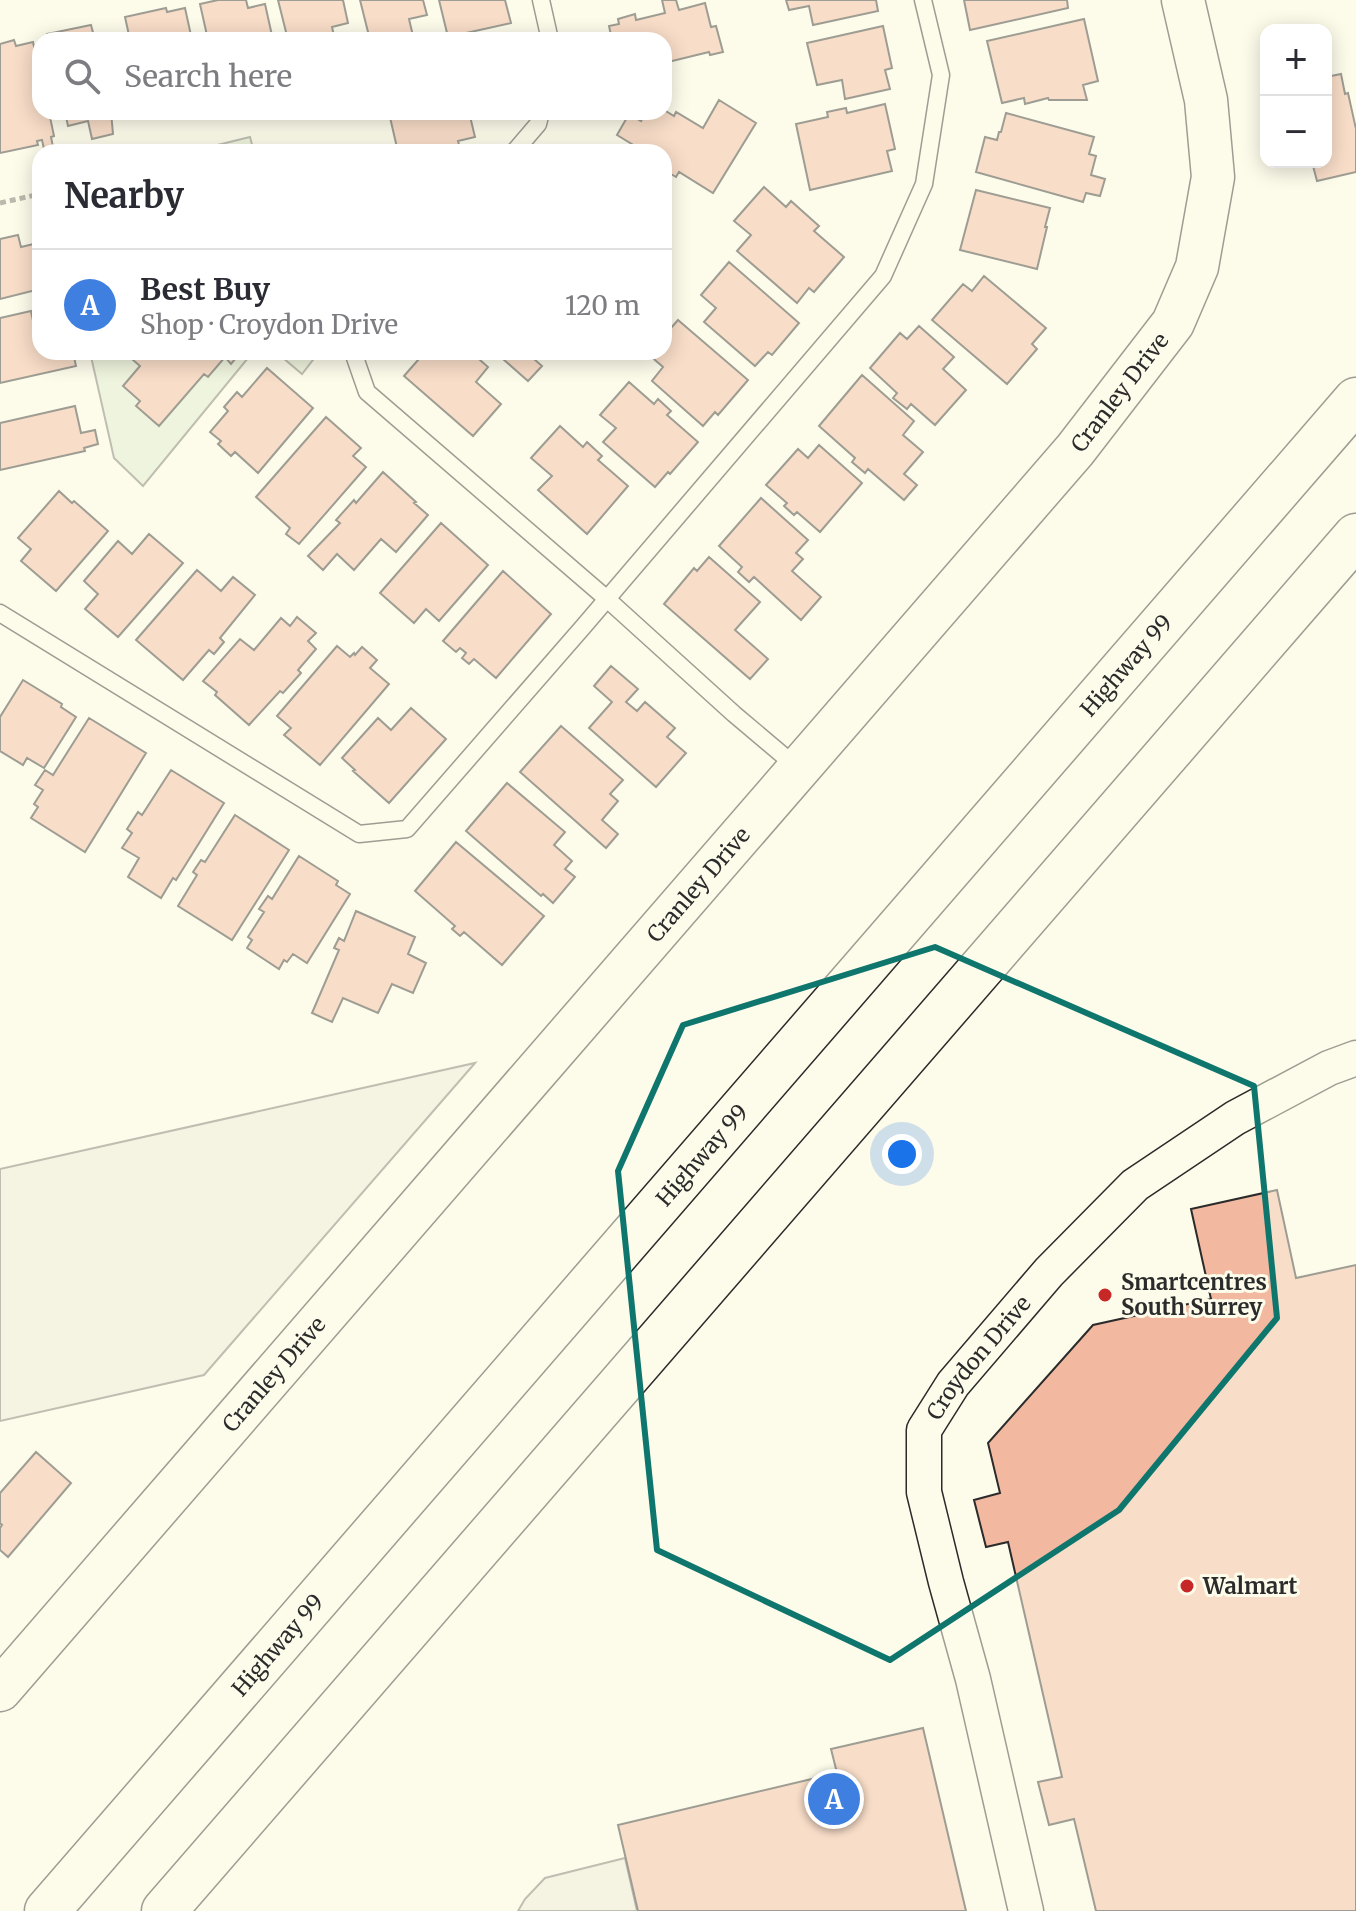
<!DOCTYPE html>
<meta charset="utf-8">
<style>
body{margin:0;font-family:Merriweather,serif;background:#f2f2f3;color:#2b2b33}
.controls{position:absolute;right:24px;top:24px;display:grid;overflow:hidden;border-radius:16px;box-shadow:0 4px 20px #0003}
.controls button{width:72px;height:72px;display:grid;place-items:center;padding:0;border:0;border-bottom:2px solid #e1e1e2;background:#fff;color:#2b2b33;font:40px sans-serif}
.you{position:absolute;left:902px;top:1154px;width:28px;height:28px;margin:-20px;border:6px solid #fff;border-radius:50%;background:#1a73e8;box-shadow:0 0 0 12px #1a73e833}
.badge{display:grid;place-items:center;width:52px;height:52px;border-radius:50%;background:#db2777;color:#fff;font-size:26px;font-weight:700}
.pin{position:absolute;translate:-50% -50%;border:4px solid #fff;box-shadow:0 2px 8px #0006}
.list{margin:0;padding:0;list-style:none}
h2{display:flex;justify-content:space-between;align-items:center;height:104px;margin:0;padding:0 32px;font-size:34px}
h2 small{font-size:26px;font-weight:400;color:#7c7c81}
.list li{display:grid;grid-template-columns:52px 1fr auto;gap:24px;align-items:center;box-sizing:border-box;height:112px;padding:0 32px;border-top:2px solid #e1e1e2}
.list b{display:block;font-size:30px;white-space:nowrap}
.list p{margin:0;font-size:26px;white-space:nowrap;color:#7c7c81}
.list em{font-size:26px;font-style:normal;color:#7c7c81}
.icon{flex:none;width:44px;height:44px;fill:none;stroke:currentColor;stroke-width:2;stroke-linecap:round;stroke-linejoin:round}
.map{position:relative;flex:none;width:1356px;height:1911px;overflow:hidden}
.search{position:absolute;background:#fff;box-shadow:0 4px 20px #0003;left:32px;top:32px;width:640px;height:88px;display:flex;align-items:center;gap:20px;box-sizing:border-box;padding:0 28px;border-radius:24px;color:#7c7c81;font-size:30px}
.panel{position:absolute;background:#fff;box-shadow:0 4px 20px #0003;left:32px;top:144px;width:640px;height:216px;border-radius:24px}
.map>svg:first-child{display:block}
.green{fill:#deebd1;stroke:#74746e;stroke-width:2}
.parking{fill:#eceadb;stroke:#74746e;stroke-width:2}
.building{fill:#f2b8a0;stroke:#2b2b2b;stroke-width:2}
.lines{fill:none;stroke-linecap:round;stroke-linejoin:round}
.service-casing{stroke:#2b2b2b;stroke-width:19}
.minor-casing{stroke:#2b2b2b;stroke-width:37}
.tertiary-casing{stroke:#2b2b2b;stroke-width:45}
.motorway-casing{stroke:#2b2b2b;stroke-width:47}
.path{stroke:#6a6964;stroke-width:5;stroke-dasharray:6 4;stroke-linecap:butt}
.service{stroke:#fdfbea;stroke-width:16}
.minor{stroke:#fdfbea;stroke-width:34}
.tertiary{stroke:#fdfbea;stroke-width:42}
.motorway{stroke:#fdfbea;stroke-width:44}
.marked{fill:none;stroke:#0f766e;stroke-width:6;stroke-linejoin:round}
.poi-dot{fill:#c62828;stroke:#fdfbea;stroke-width:3}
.labels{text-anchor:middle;stroke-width:6;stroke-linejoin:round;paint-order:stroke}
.street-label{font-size:22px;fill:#2b2b2b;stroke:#fdfbea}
.poi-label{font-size:22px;font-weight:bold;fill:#2b2b2b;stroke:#fdfbea;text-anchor:start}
</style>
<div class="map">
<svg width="1356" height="1911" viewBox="0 0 1356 1911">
<rect width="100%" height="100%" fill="#fdfbea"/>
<path class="green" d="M 250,137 L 254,152 L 189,152 Z
M 90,352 L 253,352 L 143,486 L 114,458 Z
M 276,352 L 319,352 L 302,374 Z"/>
<path class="parking" d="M 475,1063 L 204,1375 L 0,1421 L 0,1169 Z
M 625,1858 L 637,1911 L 518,1911 L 525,1899 L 545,1878 Z"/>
<path class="building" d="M 218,0 L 246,0 L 248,8 L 265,4 L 273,40 L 208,40 L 200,4 Z
M 278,0 L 343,0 L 348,23 L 332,27 L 335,40 L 288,40 Z
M 360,0 L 423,0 L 427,15 L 409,19 L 414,40 L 370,40 Z
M 439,0 L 505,0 L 511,23 L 448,37 Z
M 662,0 L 676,0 L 679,10 L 705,3 L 711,27 L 716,26 L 723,52 L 710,55 L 709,52 L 664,63 L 664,40 L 612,40 L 609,26 L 619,24 L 618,19 L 635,14 L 636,20 L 665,13 Z
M 786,0 L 876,0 L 878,11 L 813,25 L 809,6 L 789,10 Z
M 964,0 L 1067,0 L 1068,8 L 970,30 Z
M 166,8 L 167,12 L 185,8 L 192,40 L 130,40 L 125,17 Z
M 1084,19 L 1098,81 L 1083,85 L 1087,100 L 1049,100 L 1048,98 L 1025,104 L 1024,98 L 1002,103 L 987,41 Z
M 91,25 L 95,40 L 48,40 L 47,34 Z
M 883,26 L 892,68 L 885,70 L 890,89 L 845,99 L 842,80 L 817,85 L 807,43 Z
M 14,40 L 16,46 L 33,42 L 40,75 L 40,112 L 49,112 L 54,136 L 51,137 L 53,147 L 44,149 L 42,140 L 37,141 L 38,145 L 0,153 L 0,44 Z
M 1341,74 L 1345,94 L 1348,93 L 1356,129 L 1356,172 L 1317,181 L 1312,162 L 1326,162 L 1326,77 Z
M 719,100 L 756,123 L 713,193 L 679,172 L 676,177 L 664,170 L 664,152 L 645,152 L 617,135 L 629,114 L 641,121 L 646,112 L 664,112 L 664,110 L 674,116 L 676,112 L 703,128 Z
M 885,104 L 895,149 L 887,151 L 892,171 L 810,190 L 796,124 L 828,117 L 827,112 L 846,108 L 847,113 Z
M 65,112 L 111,112 L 113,134 L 92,139 L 88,121 L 68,126 Z
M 392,112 L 469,112 L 475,137 L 458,141 L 461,152 L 398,152 L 389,113 Z
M 1006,113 L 1094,137 L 1089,154 L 1096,156 L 1091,175 L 1105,179 L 1100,196 L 1086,193 L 1083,202 L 976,172 L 985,137 L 997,140 L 999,132 L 1001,132 Z
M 764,187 L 786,207 L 791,201 L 819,226 L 814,231 L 844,257 L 814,292 L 809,288 L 797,303 L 737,251 L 751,235 L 734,221 Z
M 976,190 L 1050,208 L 1045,227 L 1047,227 L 1037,269 L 960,250 Z
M 18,235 L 21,247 L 38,243 L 40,251 L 40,289 L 0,299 L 0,239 Z
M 729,262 L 799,323 L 772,355 L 768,352 L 755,366 L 704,322 L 716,308 L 701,295 Z
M 984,276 L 1046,328 L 1032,344 L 1037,349 L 1007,384 L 932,320 L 963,284 L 972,291 Z
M 31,311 L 35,330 L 40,329 L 40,352 L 73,352 L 76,366 L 0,383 L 0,318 Z
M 678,320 L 748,380 L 718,415 L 715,412 L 703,426 L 652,381 L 663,367 L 648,354 L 650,352 L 664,352 L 664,336 Z
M 919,326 L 954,357 L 943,369 L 966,390 L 935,425 L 911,404 L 907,409 L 893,398 L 897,393 L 870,368 L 900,333 L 907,339 Z
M 124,352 L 241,352 L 231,364 L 225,357 L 208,377 L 204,374 L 159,426 L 136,406 L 140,401 L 123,386 L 140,366 Z
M 425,352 L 443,352 L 449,357 L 453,352 L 471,352 L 488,367 L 476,382 L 501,404 L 473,436 L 404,376 Z
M 495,352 L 526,352 L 542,366 L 528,381 Z
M 267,368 L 313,408 L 258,473 L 235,452 L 231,456 L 218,444 L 221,441 L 210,432 L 228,411 L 224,407 L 237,392 L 242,397 Z
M 862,375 L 914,421 L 903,435 L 923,452 L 904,474 L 917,485 L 904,500 L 868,469 L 865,473 L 852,462 L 855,458 L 819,426 Z
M 629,382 L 654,404 L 658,399 L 671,411 L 667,415 L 698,442 L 670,474 L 668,472 L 655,487 L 603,442 L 616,428 L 600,415 Z
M 75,406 L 81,433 L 95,430 L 98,444 L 84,448 L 85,451 L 0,470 L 0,423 Z
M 326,417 L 361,448 L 353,456 L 366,467 L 299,544 L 286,534 L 290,528 L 256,497 Z
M 560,426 L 583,447 L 587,442 L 602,456 L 598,460 L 628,486 L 587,534 L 538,490 L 552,476 L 531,458 Z
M 819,445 L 862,483 L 820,532 L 797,512 L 794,515 L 784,506 L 787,503 L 766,485 L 798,449 L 808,458 Z
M 383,472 L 416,502 L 414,503 L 428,515 L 396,552 L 381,539 L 354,570 L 337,554 L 323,570 L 308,556 L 340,523 L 336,520 L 354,500 L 356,503 Z
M 59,491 L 72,503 L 74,501 L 108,531 L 56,591 L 21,561 L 31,549 L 18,538 Z
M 761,498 L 808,540 L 796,553 L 803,559 L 792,571 L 821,597 L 801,620 L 754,577 L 749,582 L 738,572 L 742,567 L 719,546 Z
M 441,523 L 488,565 L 439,621 L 426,609 L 414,623 L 380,593 Z
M 149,534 L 183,563 L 118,637 L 85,609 L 98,594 L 84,581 L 118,541 L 132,554 Z
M 709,557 L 760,602 L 735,630 L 768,659 L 750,679 L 664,604 L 694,568 L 697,571 Z
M 197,570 L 221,591 L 233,577 L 255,595 L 220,638 L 224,642 L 214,654 L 209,650 L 183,680 L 136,640 Z
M 503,571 L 551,614 L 496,678 L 474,659 L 469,664 L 462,658 L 466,653 L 460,648 L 456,652 L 443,641 Z
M 297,617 L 316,633 L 308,641 L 316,649 L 298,670 L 301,673 L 283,693 L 280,691 L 249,725 L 215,695 L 217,692 L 203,681 L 240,639 L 254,650 L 281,618 L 290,626 Z
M 337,646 L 350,657 L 354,653 L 355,655 L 362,647 L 377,660 L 370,668 L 389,684 L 320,765 L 284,735 L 291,728 L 277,716 Z
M 611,666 L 638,689 L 626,702 L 637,711 L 645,702 L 675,728 L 667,737 L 686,753 L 656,787 L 589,728 L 612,702 L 594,686 Z
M 23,680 L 62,704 L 61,707 L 76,717 L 44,768 L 27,758 L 23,765 L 0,751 L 0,717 Z
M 411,708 L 446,739 L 389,803 L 353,771 L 355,770 L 342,758 L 378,718 L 391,730 Z
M 89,718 L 146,753 L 85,852 L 31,818 L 38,807 L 34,804 L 43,790 L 35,785 L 45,770 L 53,775 Z
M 561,726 L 623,780 L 610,794 L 618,801 L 602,820 L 618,834 L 606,848 L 520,772 Z
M 171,770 L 224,803 L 176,880 L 173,878 L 161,898 L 128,877 L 139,858 L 122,848 L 132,833 L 127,829 L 138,812 L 142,815 Z
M 507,783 L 565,832 L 554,845 L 572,861 L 565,869 L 575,877 L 553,903 L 543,894 L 541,896 L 466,831 Z
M 235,815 L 289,850 L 232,940 L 178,906 L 197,875 L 193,872 L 201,860 L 205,862 Z
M 456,842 L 544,916 L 502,965 L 464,932 L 460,936 L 452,929 L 455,926 L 415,891 Z
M 299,856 L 338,881 L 336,885 L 350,894 L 307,963 L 293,954 L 287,962 L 284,960 L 279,969 L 247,948 L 252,940 L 248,937 L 264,912 L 259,909 L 268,896 L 272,899 Z
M 356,911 L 415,937 L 408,954 L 426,963 L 413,993 L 392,984 L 378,1013 L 343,998 L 332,1022 L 312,1013 L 339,950 L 334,948 L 339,938 L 344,941 Z
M 1277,1190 L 1296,1278 L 1356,1265 L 1356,1911 L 1096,1911 L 1074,1819 L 1049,1825 L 1038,1782 L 1062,1777 L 1008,1542 L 986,1547 L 974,1500 L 1000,1493 L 988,1443 L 1093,1325 L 1211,1299 L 1191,1209 Z
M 36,1452 L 71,1483 L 8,1557 L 0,1550 L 0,1528 L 2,1525 L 0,1523 L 0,1493 Z
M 923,1728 L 966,1911 L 638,1911 L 618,1825 L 837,1773 L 831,1749 Z"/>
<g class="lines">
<defs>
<path id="service" d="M 541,0 L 550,40
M 514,152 L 538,124 L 541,112
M 353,352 L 367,392 L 607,599 L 734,714 L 798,768
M 0,613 L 359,834 L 407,829 L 583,627 L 883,276 L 924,184 L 941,75 L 923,0"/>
<g id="minor">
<path id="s1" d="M 1026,1911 L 973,1679 L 946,1582 L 924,1492 L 924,1430 L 953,1384 L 1049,1272 L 1135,1185 L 1235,1118 L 1329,1068 L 1356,1058"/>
</g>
<g id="tertiary">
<path id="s2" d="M 0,1690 L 1075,450 L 1173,323 L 1197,267 L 1213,177 L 1206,100 L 1183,0"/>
</g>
<g id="motorway">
<path id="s3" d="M 47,1911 L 1356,400"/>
<path d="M 164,1911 L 1356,536"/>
</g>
</defs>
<use href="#service" class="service-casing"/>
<use href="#minor" class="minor-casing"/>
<use href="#tertiary" class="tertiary-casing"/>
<use href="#motorway" class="motorway-casing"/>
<path class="path" d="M 0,203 L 40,194"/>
<use href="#service" class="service"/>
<use href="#minor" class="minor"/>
<use href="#tertiary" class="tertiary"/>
<use href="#motorway" class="motorway"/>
</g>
<path d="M0 0H1356V1911H0ZM 935,947 L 1254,1086 L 1277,1318 L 1119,1510 L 890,1660 L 657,1550 L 618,1171 L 683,1025 Z" fill="#fdfbea" fill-opacity=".55" fill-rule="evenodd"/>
<path class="marked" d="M 935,947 L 1254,1086 L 1277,1318 L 1119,1510 L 890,1660 L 657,1550 L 618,1171 L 683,1025 Z"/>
<g class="poi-dot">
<circle cx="1105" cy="1295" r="8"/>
<circle cx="1187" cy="1586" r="8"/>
</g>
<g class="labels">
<g class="street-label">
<text dy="8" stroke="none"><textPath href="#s2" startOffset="1714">Cranley Drive</textPath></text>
<text dy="8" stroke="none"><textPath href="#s3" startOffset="1648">Highway 99</textPath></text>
<text dy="8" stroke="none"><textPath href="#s2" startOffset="1066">Cranley Drive</textPath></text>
<text dy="8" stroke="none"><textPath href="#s3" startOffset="1000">Highway 99</textPath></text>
<text dy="8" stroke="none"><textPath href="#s1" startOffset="584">Croydon Drive</textPath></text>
<text dy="8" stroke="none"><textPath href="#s2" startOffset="418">Cranley Drive</textPath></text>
<text dy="8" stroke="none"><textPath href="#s3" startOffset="352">Highway 99</textPath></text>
</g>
<g class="poi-label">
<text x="1121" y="1290">Smartcentres<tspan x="1121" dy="25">South Surrey</tspan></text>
<text x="1203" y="1594">Walmart</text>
</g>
</g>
</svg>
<div class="controls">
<button>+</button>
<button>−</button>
</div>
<div class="you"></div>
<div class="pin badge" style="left:834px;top:1799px;background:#3f7fe0">A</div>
<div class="search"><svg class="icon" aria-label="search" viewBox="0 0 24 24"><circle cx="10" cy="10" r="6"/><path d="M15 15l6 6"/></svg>Search here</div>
<section class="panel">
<h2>Nearby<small></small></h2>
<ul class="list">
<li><span class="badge" style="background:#3f7fe0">A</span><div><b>Best Buy</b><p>Shop · Croydon Drive</p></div><em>120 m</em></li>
</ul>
</section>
</div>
